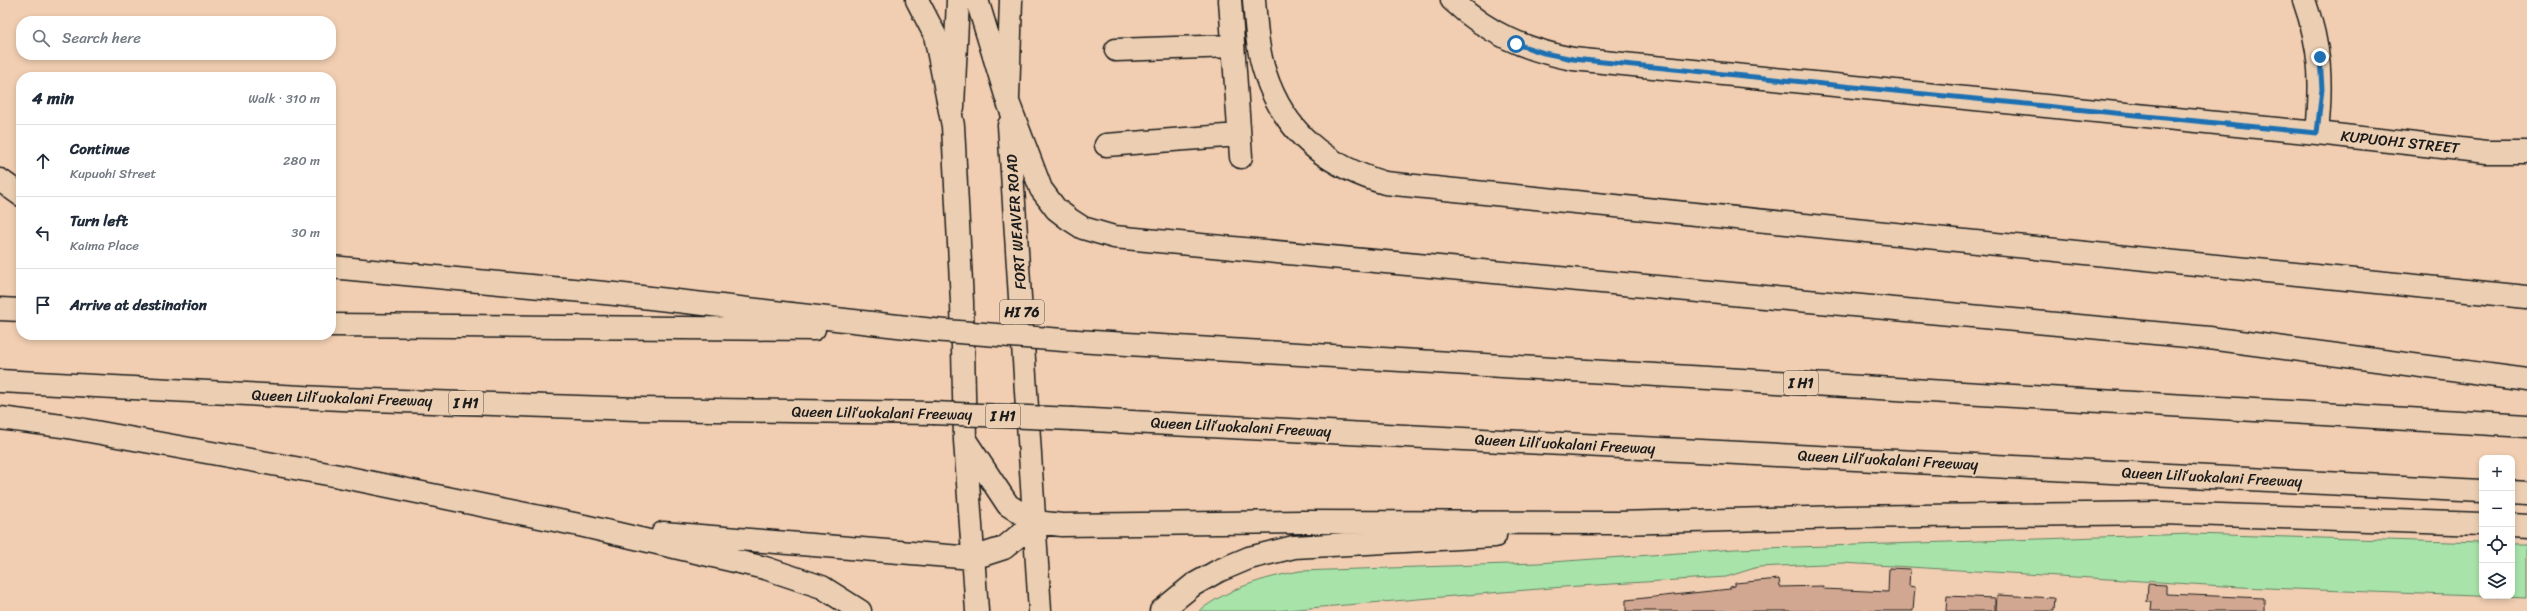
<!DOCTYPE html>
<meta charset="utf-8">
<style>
body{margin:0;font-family:Sriracha,sans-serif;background:#f2f2f3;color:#1f2937}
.controls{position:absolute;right:12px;bottom:12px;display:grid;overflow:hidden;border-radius:8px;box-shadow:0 2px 6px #0003}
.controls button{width:36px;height:36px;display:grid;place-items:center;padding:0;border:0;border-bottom:1px solid #e0e1e3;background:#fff;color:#1f2937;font:20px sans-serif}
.stop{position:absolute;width:12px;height:12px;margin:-9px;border:3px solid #1f6fb2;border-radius:50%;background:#fff}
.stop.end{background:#1f6fb2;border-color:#fff;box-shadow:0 1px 4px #0008}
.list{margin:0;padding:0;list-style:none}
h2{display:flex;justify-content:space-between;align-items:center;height:52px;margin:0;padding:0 16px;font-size:17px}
h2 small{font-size:13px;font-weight:400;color:#747a83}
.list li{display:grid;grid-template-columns:26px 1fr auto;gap:12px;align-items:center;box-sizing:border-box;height:72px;padding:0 16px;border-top:1px solid #e0e1e3}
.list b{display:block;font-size:15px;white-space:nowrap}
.list p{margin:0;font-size:13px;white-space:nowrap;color:#747a83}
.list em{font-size:13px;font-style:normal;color:#747a83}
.icon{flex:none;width:22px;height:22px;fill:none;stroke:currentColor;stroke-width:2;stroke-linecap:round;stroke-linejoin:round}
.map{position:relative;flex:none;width:2527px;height:611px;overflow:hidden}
.search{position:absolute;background:#fff;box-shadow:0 2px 6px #0003;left:16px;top:16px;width:320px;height:44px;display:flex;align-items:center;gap:10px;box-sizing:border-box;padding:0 14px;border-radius:16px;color:#747a83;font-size:15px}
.panel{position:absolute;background:#fff;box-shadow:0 2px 6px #0003;left:16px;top:72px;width:320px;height:268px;border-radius:16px}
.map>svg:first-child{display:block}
.green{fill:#a8e4aa;stroke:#628063}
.building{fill:#d1a791;stroke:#1c1c1c}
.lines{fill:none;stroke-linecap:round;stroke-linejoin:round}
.minor-casing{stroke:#1c1c1c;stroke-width:25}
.major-casing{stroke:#1c1c1c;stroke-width:25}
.highway-casing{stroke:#1c1c1c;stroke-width:25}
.minor{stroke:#eccfb2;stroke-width:22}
.major{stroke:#eccfb2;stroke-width:22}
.highway{stroke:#eccfb2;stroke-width:22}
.highway-bridge-casing{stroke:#1c1c1c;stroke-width:25;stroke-linecap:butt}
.highway-bridge{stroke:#eccfb2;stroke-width:22}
.route{stroke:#1f6fb2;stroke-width:5}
.labels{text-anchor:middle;stroke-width:4;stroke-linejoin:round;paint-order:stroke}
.shield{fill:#eccfb2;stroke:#5a5249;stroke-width:1}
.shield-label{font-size:14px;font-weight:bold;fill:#1c1c1c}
.street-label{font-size:15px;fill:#1c1c1c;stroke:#eccfb2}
</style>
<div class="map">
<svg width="2527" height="611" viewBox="0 0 2527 611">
<rect width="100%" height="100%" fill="#f1ceb1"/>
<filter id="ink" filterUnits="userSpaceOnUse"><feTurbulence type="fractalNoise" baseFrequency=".025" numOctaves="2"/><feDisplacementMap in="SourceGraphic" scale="8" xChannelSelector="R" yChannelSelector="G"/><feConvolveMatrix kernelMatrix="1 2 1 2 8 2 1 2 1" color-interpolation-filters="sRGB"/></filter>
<g filter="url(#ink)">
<path class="green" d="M 2192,534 L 2482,543 L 2482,596 L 2512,596 L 2512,544 L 2527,544 L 2527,598 L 2241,587 L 1843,563 L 1758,567 L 1726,577 L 1563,587 L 1273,611 L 1199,611 C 1229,588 1263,578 1300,571 L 1538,563 L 1735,549 Z"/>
<path class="building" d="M 1889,568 L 1910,569 L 1909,586 L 1915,587 L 1913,611 L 1626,611 L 1626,600 L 1730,589 L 1730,587 L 1735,586 L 1735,583 L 1779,579 L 1780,587 L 1823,586 L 1823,589 L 1888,592 Z
M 2148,584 L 2166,585 L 2166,594 L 2264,598 L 2264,611 L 2151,611 L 2152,602 L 2147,602 Z
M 1997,595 L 2054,598 L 2053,611 L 1996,611 Z
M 1947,596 L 1995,598 L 1995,611 L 1946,611 Z"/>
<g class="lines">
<defs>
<path id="minor" d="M 1230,0 L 1241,157
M 1254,0 C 1256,24 1257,49 1265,73 C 1284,132 1326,166 1385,183 L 2527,297
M 1452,0 C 1487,33 1526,50 1573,59 L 2317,133 L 2487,152 L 2527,152
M 2304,0 C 2321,48 2322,83 2317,133
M 1116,50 L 1233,46
M 1106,145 L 1239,135"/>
<path id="major" d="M 1008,97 L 1011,0
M 953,107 L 958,0"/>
<path id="highway" d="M 917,0 L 935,35 L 953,126 L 962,302 L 965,440 L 977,611
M 977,0 L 1008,102 L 1041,189 L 1056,209 L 1069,219 L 1083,228 L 1114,237 L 2209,338 L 2527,380
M 1009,125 L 1040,611
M 0,180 L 21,195
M 331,267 L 615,294 L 933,330
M 0,309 L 21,310
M 331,325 L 814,329
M 1076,341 L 2527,426
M 0,381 L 341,399 L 638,409 L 933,413
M 0,418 L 62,426 L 339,476 L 584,526 L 765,568 L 822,587 L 860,611
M 1073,419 L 2482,491
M 965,440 L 1008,505 L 1035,522 L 1062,525 L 1301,522 L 1618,523 L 1844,517 L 2162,513 L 2482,524
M 2512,492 L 2527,493
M 2512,525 L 2527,526
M 663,533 L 973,558 L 1004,548 L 1035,522
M 1161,611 L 1193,585 L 1218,571 L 1249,558 L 1294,547 L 1495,536"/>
</defs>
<use href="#minor" class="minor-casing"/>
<use href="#major" class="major-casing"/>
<use href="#highway" class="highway-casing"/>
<use href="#minor" class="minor"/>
<use href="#major" class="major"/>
<use href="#highway" class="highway"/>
<defs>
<path id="highway-bridge" d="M 933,330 L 1076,341
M 933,413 L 1073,419"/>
</defs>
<use href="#highway-bridge" class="highway-bridge-casing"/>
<use href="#highway-bridge" class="highway-bridge"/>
</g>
</g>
<g class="lines" filter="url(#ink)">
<path class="route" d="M 1516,44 L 1544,53 L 1573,59 L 2317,133 L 2322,89 L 2320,57"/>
</g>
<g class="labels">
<g class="shield">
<rect x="1000" y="300" width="44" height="24" rx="3"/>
<rect x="1784" y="371" width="34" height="24" rx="3"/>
<rect x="449" y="391" width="34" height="24" rx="3"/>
<rect x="986" y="404" width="34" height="24" rx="3"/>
</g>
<g class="shield-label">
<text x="1022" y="317">HI 76</text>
<text x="1801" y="388">I H1</text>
<text x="466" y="408">I H1</text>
<text x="1003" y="421">I H1</text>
</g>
<g class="street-label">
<text transform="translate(2400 142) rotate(6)" y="5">KUPUOHI STREET</text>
<text transform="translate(1016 222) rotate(-94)" y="5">FORT WEAVER ROAD</text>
<text transform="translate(342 398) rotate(2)" y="5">Queen Liliʻuokalani Freeway</text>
<text transform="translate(882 413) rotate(1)" y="5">Queen Liliʻuokalani Freeway</text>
<text transform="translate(1241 427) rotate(3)" y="5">Queen Liliʻuokalani Freeway</text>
<text transform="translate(1565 444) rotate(3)" y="5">Queen Liliʻuokalani Freeway</text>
<text transform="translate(1888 460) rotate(3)" y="5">Queen Liliʻuokalani Freeway</text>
<text transform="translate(2212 477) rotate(3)" y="5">Queen Liliʻuokalani Freeway</text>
</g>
</g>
</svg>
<div class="controls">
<button>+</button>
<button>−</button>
<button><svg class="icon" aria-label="locate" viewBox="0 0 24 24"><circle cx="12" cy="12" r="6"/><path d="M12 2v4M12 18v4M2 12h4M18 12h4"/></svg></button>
<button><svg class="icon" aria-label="layers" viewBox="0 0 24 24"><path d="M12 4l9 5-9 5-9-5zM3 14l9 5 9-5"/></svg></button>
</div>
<div class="stop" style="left:1516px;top:44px"></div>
<div class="stop end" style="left:2320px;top:57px"></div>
<div class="search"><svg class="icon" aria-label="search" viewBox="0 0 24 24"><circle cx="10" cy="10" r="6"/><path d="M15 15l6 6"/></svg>Search here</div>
<section class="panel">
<h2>4 min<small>Walk · 310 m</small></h2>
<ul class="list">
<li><svg class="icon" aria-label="ahead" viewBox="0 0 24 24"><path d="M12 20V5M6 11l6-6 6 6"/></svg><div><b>Continue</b><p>Kupuohi Street</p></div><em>280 m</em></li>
<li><svg class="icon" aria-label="left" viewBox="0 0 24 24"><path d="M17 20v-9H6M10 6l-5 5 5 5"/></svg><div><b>Turn left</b><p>Kaima Place</p></div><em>30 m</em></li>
<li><svg class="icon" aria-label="arrive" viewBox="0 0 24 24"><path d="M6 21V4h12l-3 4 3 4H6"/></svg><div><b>Arrive at destination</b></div></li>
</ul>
</section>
</div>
